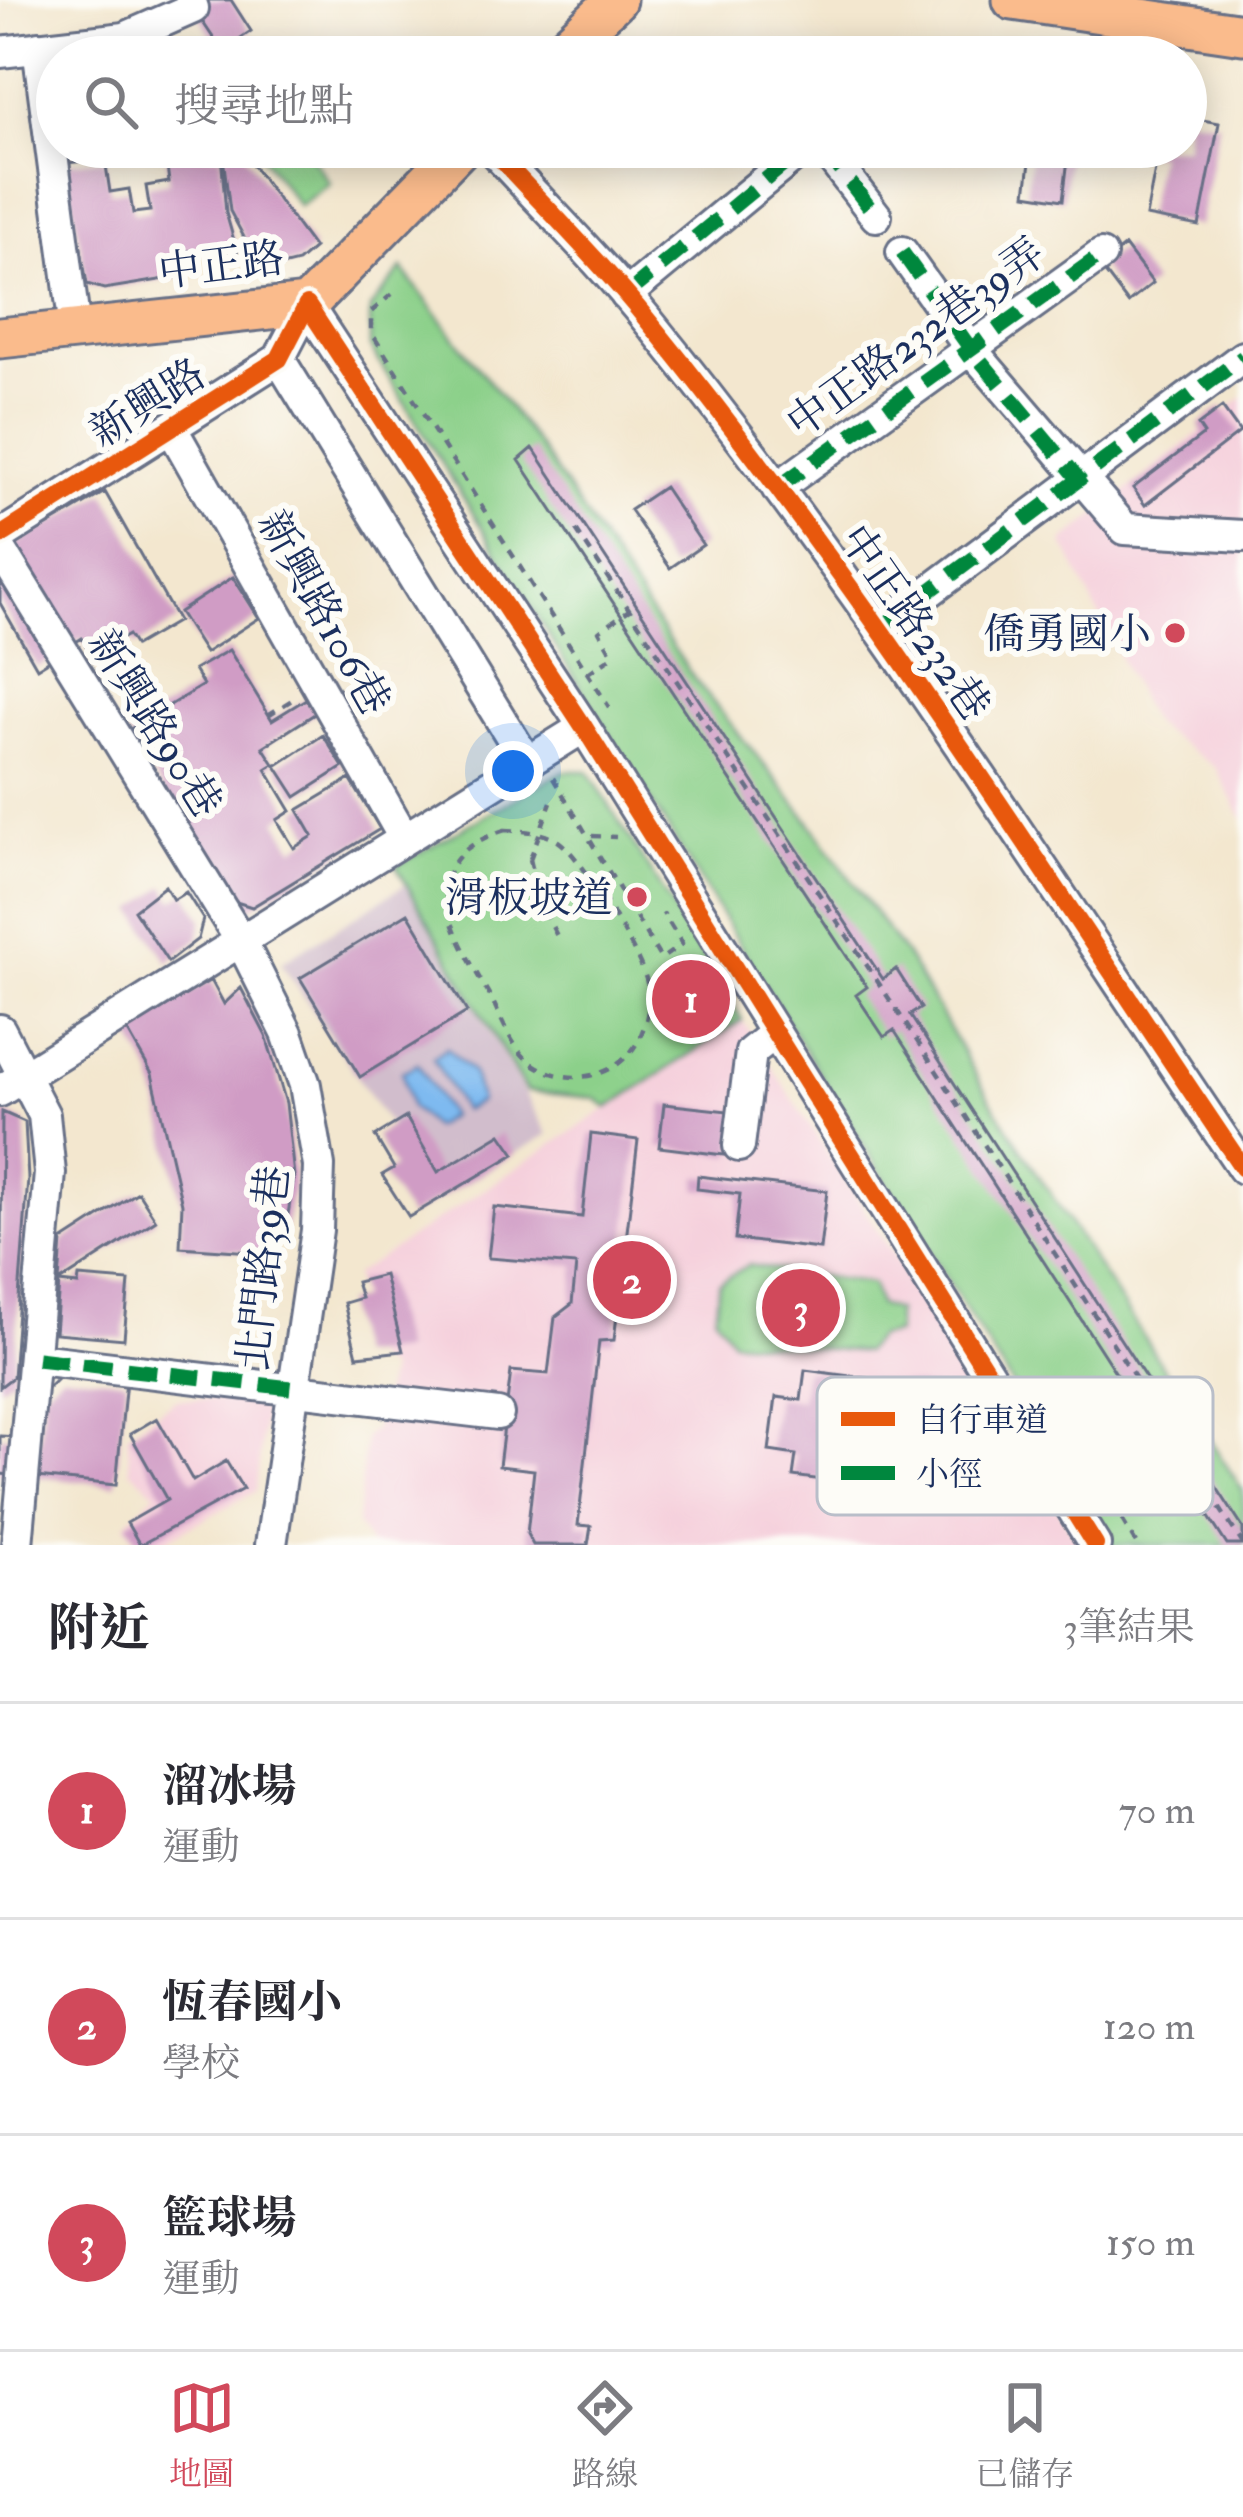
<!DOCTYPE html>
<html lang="zh-TW">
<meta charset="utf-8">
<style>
body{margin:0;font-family:"IM FELL Double Pica","Noto Serif TC",serif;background:#f2f2f3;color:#2b2b33}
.you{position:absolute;left:513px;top:771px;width:42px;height:42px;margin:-30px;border:9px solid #fff;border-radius:50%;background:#1a73e8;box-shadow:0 0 0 18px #1a73e833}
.badge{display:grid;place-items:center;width:78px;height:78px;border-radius:50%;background:#d1495b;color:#fff;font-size:39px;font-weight:700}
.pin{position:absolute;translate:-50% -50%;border:6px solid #fff;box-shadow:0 3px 12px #0006}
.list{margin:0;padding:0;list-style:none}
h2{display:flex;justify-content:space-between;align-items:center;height:156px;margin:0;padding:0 48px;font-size:51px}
h2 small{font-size:39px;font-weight:400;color:#7c7c81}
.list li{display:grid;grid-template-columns:78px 1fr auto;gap:36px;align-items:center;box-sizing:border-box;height:216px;padding:0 48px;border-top:3px solid #e1e1e2}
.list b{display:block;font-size:45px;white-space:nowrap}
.list p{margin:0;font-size:39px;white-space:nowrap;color:#7c7c81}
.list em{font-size:39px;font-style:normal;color:#7c7c81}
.icon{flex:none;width:66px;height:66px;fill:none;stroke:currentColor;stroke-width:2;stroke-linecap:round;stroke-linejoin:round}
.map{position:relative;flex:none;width:1243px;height:1545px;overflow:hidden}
.search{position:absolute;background:#fff;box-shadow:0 6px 30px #0003;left:36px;right:36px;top:36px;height:132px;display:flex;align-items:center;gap:30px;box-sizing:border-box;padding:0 42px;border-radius:66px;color:#7c7c81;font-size:45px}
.sheet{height:804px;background:#fff}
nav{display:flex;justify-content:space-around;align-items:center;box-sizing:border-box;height:168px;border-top:3px solid #e1e1e2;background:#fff;font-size:33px;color:#7c7c81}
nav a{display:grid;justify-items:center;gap:6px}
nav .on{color:#d1495b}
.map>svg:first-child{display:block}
.built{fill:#f5cfdb}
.industrial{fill:#d1bdcc}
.green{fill:#8cd08a;stroke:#548074;stroke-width:3}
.water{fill:#7ebaf0;stroke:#4c74a7;stroke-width:3}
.building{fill:#d09cc5}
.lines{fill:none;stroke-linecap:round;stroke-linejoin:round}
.minor-casing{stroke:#676f86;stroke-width:36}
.major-casing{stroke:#676f86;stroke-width:45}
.path{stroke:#676f86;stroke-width:4.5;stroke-dasharray:9 9;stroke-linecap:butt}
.minor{stroke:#fff;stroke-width:30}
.major{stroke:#fabb8c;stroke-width:39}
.path-bridge{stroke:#676f86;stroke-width:4.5;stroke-dasharray:9 9;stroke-linecap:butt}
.quiet{stroke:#00873e;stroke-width:15;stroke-dasharray:30 15;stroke-linecap:butt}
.cycleway-casing{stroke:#fdfcf7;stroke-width:26}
.cycleway{stroke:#e8590c;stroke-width:18}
.poi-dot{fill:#d1495b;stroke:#fdfcf7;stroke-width:4.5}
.labels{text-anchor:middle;stroke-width:12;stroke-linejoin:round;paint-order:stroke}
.street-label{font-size:42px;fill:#1b2f5e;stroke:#fdfcf7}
.poi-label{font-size:42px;fill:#1b2f5e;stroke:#fdfcf7;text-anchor:end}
.key{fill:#fdfcf7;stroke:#b9bec9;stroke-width:3}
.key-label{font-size:33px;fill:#1b2f5e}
</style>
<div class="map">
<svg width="1243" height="1545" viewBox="0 0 1243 1545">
<rect width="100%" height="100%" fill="#fdfcf7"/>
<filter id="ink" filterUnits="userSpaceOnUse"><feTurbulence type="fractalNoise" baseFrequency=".00833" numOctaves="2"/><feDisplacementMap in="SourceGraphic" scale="24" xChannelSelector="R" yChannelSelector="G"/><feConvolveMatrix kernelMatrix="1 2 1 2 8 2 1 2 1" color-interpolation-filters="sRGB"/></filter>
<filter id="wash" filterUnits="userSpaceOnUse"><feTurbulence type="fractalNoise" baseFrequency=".004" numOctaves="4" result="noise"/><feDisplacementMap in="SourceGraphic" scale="48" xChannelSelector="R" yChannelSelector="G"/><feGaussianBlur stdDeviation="2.7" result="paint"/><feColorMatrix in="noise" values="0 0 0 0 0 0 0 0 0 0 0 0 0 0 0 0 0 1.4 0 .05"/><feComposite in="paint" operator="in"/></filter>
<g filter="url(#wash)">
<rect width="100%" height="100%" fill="#f3e7cf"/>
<path class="built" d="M 1243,397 L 1243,820 L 1216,768 L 1152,724 L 1063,542 Z
M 742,1020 L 1080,1545 L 370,1545 L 357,1525 L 365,1436 L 374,1429 L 389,1371 L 374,1360 L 354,1275 Z
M 176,1399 L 255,1400 L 264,1413 L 256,1491 L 156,1545 L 138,1545 L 125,1523 L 156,1493 L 130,1470 L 127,1434 Z"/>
<path class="industrial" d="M 405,885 L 548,1134 L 409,1217 L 382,1175 L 394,1167 L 375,1136 L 390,1126 L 281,963 Z"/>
<path class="green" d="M 254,147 L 304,147 L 330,183 L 299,206 Z
M 402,269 L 538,445 L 695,680 L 800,809 L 911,963 L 992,1103 L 1243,1491 L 1243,1545 L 1111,1545 L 370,347 L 370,308 Z
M 564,771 L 588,771 L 742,1020 L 608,1108 L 595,1098 L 526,1091 L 396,866 Z
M 748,1265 L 872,1284 L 878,1305 L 896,1311 L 896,1334 L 877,1337 L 864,1352 L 732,1340 L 715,1316 L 719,1283 Z"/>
<path class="water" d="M 447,1048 L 473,1073 L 480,1101 L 463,1111 L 433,1058 Z
M 418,1064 L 450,1116 L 433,1127 L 411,1107 L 402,1072 Z"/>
<g id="blocks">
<path class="building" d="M 188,0 L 231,0 L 251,31 L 222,51 Z
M 1186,117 L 1219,123 L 1199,226 L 1146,216 L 1158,154 L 1079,151 L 1079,147 L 1186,147 Z
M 239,147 L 314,248 L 298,262 L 262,271 L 230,211 L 223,157 Z
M 1031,154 L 1068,159 L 1063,200 L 1026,194 Z
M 221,155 L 226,213 L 237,251 L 180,251 L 184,276 L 104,289 L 87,284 L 66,163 L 105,159 L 110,192 L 129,189 L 133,213 L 150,211 L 146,186 L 169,182 L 166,158 Z
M 1125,246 L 1153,283 L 1128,303 L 1100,266 Z
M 1222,407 L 1240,432 L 1145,505 L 1133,488 L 1204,434 L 1198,425 Z
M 533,448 L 883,979 L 896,969 L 921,1008 L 910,1015 L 1243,1528 L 1243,1545 L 1227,1545 L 894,1030 L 884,1037 L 856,995 L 867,987 L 519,460 Z
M 664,487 L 703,545 L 670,568 L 630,510 Z
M 105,492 L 178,621 L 135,646 L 128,635 L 92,656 L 82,638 L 71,645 L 13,546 Z
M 0,565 L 53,658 L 37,668 L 0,603 Z
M 233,577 L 259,618 L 205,653 L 179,612 Z
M 229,650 L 272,720 L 306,699 L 316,713 L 263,747 L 274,764 L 266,769 L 291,811 L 277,820 L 294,848 L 313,836 L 298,810 L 350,779 L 380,829 L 252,907 L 230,900 L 127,731 L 203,685 L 194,670 Z
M 323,735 L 343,767 L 296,797 L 276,766 Z
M 165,886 L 173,900 L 186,892 L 203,919 L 198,939 L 168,962 L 134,910 Z
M 408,913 L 467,1012 L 360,1077 L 300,978 Z
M 211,980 L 224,1004 L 241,988 L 266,1036 L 286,1103 L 294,1176 L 285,1234 L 270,1232 L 266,1253 L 180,1247 L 182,1204 L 152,1074 L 127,1030 Z
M 664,1104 L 737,1112 L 732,1156 L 659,1147 Z
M 2,1112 L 25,1122 L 28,1179 L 13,1377 L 0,1387 Z
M 406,1117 L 438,1172 L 501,1134 L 515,1154 L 409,1217 L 382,1175 L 394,1168 L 375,1136 Z
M 591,1134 L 638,1140 L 614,1340 L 599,1341 L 578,1525 L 591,1526 L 588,1545 L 533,1545 L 527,1534 L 534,1470 L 499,1466 L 511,1371 L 548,1374 L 555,1317 L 572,1304 L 576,1265 L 488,1258 L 494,1207 L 582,1217 Z
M 698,1176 L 827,1191 L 820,1249 L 735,1239 L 740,1194 L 697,1189 Z
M 138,1192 L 156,1220 L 59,1282 L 62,1241 Z
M 384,1275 L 403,1351 L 357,1356 L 344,1303 L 361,1298 L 356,1282 Z
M 79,1277 L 129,1281 L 124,1339 L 55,1333 L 59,1283 L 78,1285 Z
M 805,1370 L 963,1391 L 962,1407 L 990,1411 L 980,1487 L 949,1482 L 947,1497 L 793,1476 L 796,1455 L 769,1451 L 776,1397 L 801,1400 Z
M 62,1374 L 126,1380 L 116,1485 L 36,1477 L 44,1392 Z
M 157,1418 L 193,1481 L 226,1461 L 243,1489 L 140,1545 L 127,1523 L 167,1500 L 130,1434 Z
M 0,1436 L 17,1437 L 13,1475 L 0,1474 Z"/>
</g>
</g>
<g filter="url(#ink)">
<use href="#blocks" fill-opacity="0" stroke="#676f86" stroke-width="3"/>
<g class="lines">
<defs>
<path id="minor" d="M 38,47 L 75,329
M 0,52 L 125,38 L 193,8
M 490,147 C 543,205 600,261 649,322 C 866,589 1050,883 1243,1168
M 823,147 L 876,216
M 902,252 L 970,348 L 1125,529 L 1243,536
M 626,295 L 805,147
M 279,359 L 527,762
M 172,429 L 403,836
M 777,488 L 1101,255
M 0,536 L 279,359 L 307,305 L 584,727 L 1095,1545
M 0,549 L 241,941 L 287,1033 L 305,1085 L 319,1166 L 317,1230 L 271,1545
M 879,629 L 1243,357
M 0,1030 L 44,1115 L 50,1173 L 17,1545
M 0,1091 L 584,727
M 739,1146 L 751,1052 L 775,1033
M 37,1359 L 498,1414"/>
<path id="major" d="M 1013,0 L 1243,34
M 555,57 L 616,0
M 0,338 L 307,305 L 461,147"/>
</defs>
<use href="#minor" class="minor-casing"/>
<use href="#major" class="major-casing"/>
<path class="path" d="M 392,294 L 371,312 L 371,332 L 609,707
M 576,530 L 906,1024 L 1243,1544
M 588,673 L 613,656 L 599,631 L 629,610
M 268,715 L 292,700
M 553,778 L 661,959 L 682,944 L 663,913
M 505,830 C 523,831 541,831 558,841 C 581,855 638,951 646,979 C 651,997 649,1015 642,1032 C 625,1079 566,1090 529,1061 C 512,1048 501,1017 491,998 C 456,937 404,862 505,830 Z
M 592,836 L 616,837
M 530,859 L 540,903 L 557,936
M 1081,1464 L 1090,1466 L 1137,1545"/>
<use href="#minor" class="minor"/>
<use href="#major" class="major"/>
<path class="path-bridge" d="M 530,859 L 551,802"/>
<path class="quiet" d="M 823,147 L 876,216
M 902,252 L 970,348 L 1081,482
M 626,295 L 805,147
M 777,488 L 1101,255
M 879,629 L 1243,357
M 37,1359 L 291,1388"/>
<defs>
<path id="cycleway" d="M 490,147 C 543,205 600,261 649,322 C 866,589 1050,883 1243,1168
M 0,536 L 279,359 L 307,305 L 584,727 L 1095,1545"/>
</defs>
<use href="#cycleway" class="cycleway-casing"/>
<use href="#cycleway" class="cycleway"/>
</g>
</g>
<g class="poi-dot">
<circle cx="1175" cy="633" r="12"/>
<circle cx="637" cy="897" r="12"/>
</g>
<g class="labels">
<g class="street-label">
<text transform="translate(221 264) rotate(-7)" y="15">中正路</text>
<text transform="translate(915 337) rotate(-36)" y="15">中正路232巷39弄</text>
<text transform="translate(147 402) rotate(-32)" y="15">新興路</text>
<text transform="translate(325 612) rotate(61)" y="15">新興路106巷</text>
<text transform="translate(916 622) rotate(55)" y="15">中正路232巷</text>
<text transform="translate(156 723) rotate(58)" y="15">新興路90巷</text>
<text transform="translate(262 1268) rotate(-84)" y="15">北門路39巷</text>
</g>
<g class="poi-label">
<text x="1151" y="648">僑勇國小</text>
<text x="613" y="912">滑板坡道</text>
</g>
</g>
<rect x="817" y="1377" width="396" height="138" rx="18" class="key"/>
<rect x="841" y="1412" width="54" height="14" fill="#e8590c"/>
<rect x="841" y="1466" width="54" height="14" fill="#00873e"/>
<g class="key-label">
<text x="916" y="1431">自行車道</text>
<text x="916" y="1485">小徑</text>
</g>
</svg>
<div class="you"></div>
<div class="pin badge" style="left:691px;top:999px">1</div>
<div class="pin badge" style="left:632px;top:1280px">2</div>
<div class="pin badge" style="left:801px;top:1308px">3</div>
<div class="search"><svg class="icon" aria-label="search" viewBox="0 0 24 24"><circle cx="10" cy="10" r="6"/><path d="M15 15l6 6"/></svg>搜尋地點</div>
</div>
<section class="sheet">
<h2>附近<small>3筆結果</small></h2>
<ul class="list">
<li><span class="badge">1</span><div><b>溜冰場</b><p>運動</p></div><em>70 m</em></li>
<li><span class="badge">2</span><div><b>恆春國小</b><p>學校</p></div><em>120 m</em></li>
<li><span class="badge">3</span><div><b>籃球場</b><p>運動</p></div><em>150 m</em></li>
</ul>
</section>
<nav>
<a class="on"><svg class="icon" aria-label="map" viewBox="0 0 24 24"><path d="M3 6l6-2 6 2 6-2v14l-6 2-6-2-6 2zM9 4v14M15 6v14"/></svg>地圖</a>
<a><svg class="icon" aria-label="directions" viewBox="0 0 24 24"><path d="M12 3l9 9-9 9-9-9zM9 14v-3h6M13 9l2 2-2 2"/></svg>路線</a>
<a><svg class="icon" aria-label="saved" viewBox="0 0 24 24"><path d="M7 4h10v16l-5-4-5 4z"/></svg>已儲存</a>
</nav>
